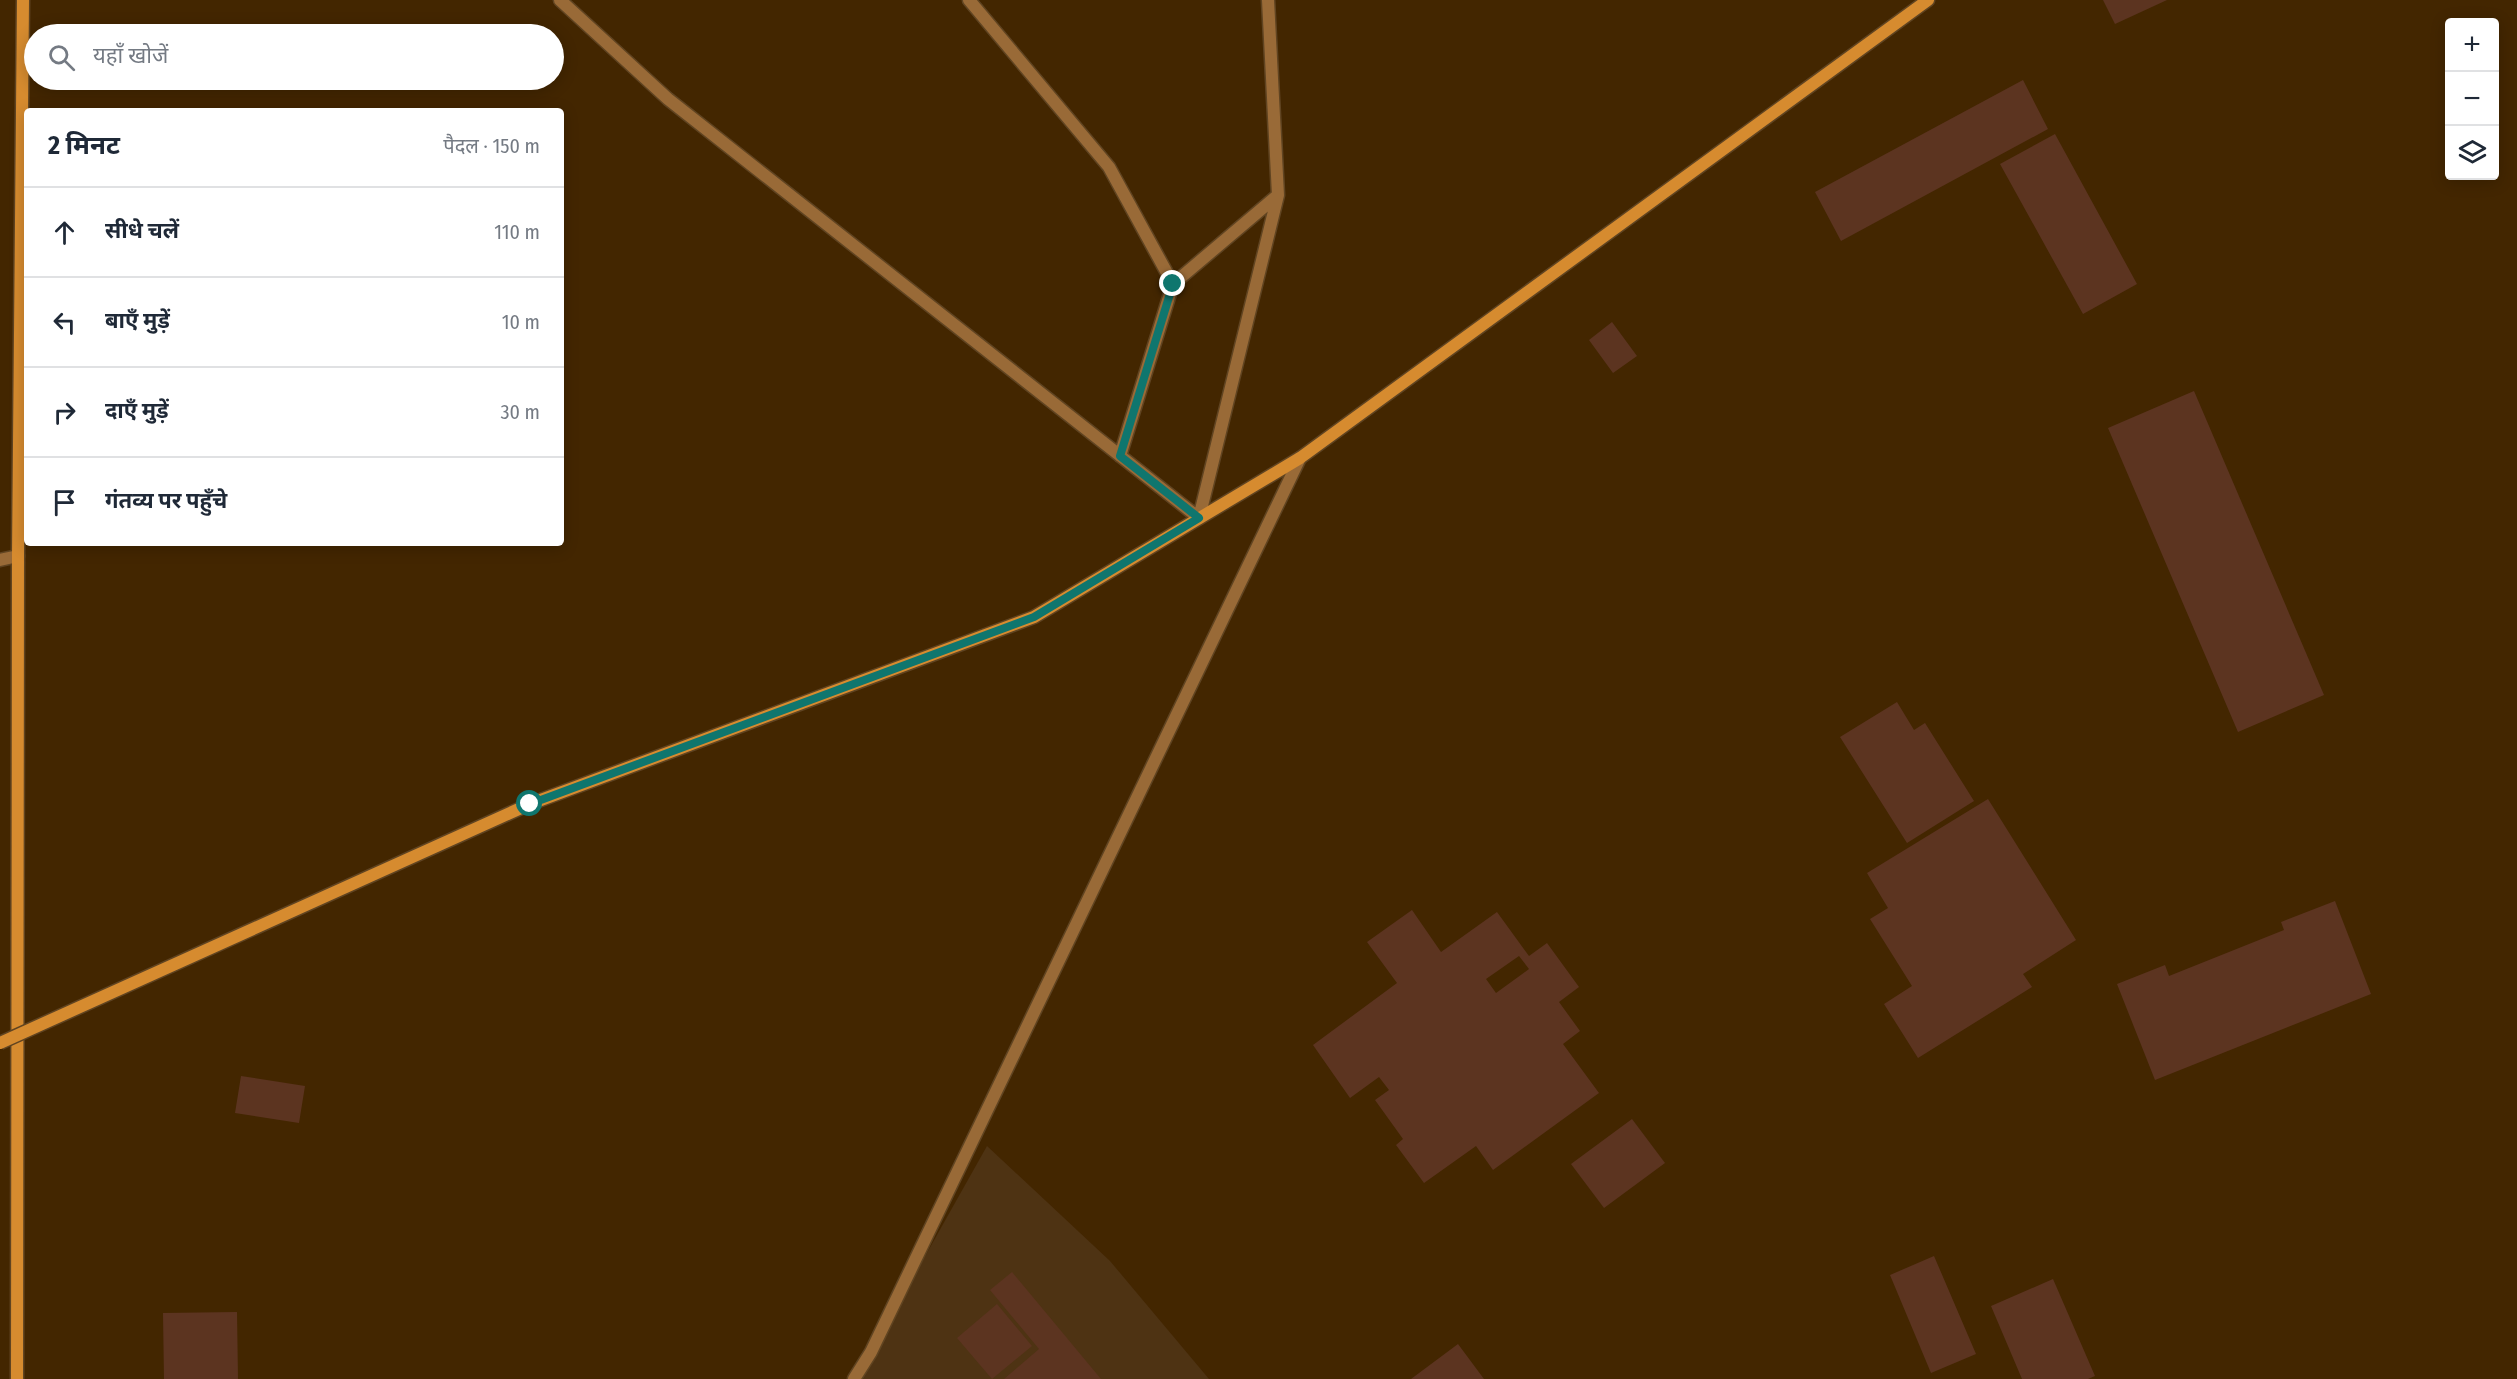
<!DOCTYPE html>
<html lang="hi">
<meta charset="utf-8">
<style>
body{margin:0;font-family:"Fira Sans Condensed","Noto Sans Devanagari",sans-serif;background:#f2f2f3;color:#1f2937}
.controls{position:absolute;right:18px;top:18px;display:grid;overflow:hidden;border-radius:6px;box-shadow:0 3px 15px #0003}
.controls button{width:54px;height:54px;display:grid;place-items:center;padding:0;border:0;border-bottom:2px solid #e0e1e3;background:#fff;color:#1f2937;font:30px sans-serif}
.stop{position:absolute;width:18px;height:18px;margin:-14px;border:4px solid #0f766e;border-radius:50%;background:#fff}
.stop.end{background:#0f766e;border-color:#fff;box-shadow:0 2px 6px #0008}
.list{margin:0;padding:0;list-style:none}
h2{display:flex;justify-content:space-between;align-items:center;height:78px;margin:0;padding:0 24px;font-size:26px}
h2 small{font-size:20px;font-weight:400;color:#747a83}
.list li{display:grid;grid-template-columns:39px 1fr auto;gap:18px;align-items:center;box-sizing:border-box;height:90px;padding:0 24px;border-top:2px solid #e0e1e3}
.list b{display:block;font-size:22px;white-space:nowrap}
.list em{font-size:20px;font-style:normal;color:#747a83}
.icon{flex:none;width:33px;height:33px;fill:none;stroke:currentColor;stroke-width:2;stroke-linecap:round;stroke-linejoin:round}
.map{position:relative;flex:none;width:2517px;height:1379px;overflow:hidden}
.search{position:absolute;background:#fff;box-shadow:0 3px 15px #0003;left:24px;top:24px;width:540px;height:66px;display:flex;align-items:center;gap:15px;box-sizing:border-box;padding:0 21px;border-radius:33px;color:#747a83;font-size:22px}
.panel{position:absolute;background:#fff;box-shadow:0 3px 15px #0003;left:24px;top:108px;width:540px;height:438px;border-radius:6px}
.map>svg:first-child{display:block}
.built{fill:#4e3313}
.building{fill:#5c3420;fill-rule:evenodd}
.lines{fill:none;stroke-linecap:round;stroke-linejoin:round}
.lane-casing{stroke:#604421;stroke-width:15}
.street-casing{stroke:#604421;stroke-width:15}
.secondary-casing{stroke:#604421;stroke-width:15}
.lane{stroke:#996a37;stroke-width:12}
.street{stroke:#996a37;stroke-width:12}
.secondary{stroke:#d68b2f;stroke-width:12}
.secondary-bridge-casing{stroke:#604421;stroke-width:15;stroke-linecap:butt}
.secondary-bridge{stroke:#d68b2f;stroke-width:12}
.route{stroke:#0f766e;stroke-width:8}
</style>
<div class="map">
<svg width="2517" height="1379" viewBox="0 0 2517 1379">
<rect width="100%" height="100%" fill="#432600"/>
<path class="built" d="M 987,1146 L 1110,1261 L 1209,1379 L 856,1379 Z"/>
<path class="building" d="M 2103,0 L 2167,0 L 2115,24 Z
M 2023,80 L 2048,129 L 1841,241 L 1815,192 Z
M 2055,134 L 2137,284 L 2083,314 L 2000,164 Z
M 1612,322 L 1637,356 L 1613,373 L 1589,340 Z
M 2194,391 L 2324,695 L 2238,732 L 2108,428 Z
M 1897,702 L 1914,730 L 1925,723 L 1974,801 L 1907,843 L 1840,737 Z
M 1988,799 L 2076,940 L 2023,974 L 2032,987 L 1918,1058 L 1884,1004 L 1912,986 L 1870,919 L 1888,908 L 1867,873 Z
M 2335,901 L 2371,994 L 2155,1080 L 2117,984 L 2165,965 L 2169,976 L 2284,930 L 2281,922 Z
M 1412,910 L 1441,952 L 1497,912 L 1529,956 L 1547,943 L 1579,987 L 1559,1002 L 1580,1031 L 1563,1044 L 1599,1093 L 1493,1170 L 1476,1146 L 1424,1183 L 1396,1145 L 1403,1139 L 1375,1100 L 1389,1090 L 1379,1077 L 1350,1098 L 1313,1045 L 1397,983 L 1367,942 ZM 1519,956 L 1529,969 L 1496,993 L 1486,979 Z
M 241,1076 L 305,1086 L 299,1123 L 235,1113 Z
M 1632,1119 L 1665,1163 L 1604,1208 L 1571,1164 Z
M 1934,1256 L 1976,1354 L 1931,1373 L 1890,1275 Z
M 1012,1272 L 1101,1379 L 1004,1379 L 1039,1349 L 990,1290 Z
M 2053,1279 L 2095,1376 L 2088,1379 L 2022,1379 L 1991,1306 Z
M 997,1304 L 1032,1346 L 992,1379 L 957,1338 Z
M 237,1312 L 238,1379 L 164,1379 L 163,1313 Z
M 1458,1344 L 1484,1379 L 1411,1379 Z"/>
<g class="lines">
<defs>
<path id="lane" d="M 0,560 L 18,556"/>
<path id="street" d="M 560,0 L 668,99 L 1199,518 L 1278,195 L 1268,0
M 969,0 L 1109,167 L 1173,284 L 1120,456
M 1173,284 L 1278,195
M 854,1379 L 871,1352 L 1300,458"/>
<path id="secondary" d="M 530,804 L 1034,617 L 1300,458 L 1928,0
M 17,1379 L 18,556 L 23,0"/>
</defs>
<use href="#lane" class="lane-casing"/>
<use href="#street" class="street-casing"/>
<use href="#secondary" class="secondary-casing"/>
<use href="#lane" class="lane"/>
<use href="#street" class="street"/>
<use href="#secondary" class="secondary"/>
<defs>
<path id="secondary-bridge" d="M 0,1043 L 530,804"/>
</defs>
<use href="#secondary-bridge" class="secondary-bridge-casing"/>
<use href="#secondary-bridge" class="secondary-bridge"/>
</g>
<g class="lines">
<path class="route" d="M 530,804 L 1034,617 L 1199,518 L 1120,456 L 1173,284"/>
</g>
</svg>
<div class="controls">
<button>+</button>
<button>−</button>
<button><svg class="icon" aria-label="layers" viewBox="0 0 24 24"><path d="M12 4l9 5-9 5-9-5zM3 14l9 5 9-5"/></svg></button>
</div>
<div class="stop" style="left:530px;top:804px"></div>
<div class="stop end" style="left:1173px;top:284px"></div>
<div class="search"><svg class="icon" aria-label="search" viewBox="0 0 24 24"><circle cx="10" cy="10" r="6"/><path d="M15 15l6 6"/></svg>यहाँ खोजें</div>
<section class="panel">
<h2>2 मिनट<small>पैदल · 150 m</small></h2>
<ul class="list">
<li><svg class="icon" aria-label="ahead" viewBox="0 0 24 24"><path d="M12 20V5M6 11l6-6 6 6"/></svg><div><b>सीधे चलें</b></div><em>110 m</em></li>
<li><svg class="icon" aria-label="left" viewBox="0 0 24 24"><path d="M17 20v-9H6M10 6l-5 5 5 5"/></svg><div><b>बाएँ मुड़ें</b></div><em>10 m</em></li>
<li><svg class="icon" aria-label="right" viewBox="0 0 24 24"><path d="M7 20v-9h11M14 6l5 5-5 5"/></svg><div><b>दाएँ मुड़ें</b></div><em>30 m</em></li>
<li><svg class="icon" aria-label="arrive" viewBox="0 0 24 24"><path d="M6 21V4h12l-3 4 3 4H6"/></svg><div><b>गंतव्य पर पहुँचे</b></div></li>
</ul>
</section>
</div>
